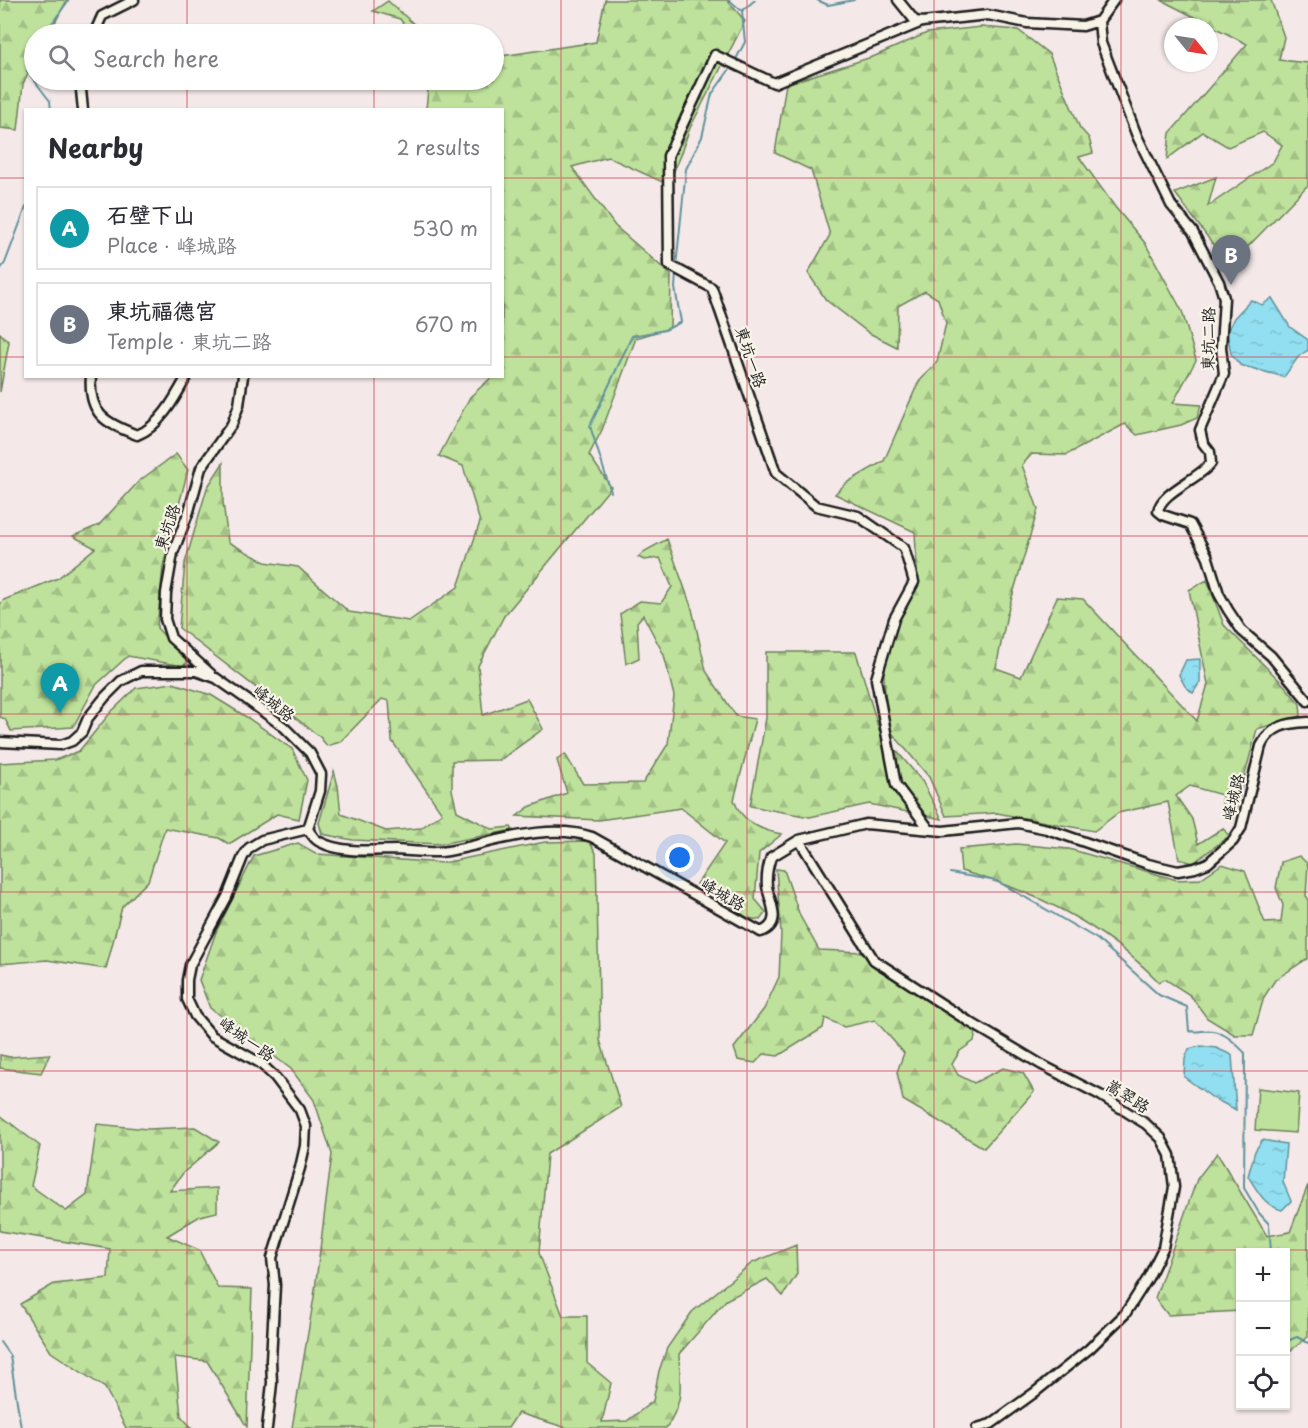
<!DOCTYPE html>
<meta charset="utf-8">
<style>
body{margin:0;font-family:"Playpen Sans","LXGW WenKai TC",sans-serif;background:#f7f7f7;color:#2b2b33}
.controls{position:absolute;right:18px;bottom:18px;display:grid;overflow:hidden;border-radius:0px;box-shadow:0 2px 4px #0004}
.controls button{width:54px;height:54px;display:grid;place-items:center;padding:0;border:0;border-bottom:2px solid #e1e1e2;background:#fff;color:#2b2b33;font:30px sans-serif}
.compass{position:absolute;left:1164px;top:18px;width:54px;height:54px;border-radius:50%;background:#fff;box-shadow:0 2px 4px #0004;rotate:120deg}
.you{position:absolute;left:680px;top:858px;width:21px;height:21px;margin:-15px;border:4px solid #fff;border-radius:50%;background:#1a73e8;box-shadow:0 0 0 9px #1a73e833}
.badge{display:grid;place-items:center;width:39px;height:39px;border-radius:50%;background:#d1495b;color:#fff;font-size:20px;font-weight:700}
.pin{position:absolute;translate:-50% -50px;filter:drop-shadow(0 2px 3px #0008)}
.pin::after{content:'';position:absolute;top:32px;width:21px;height:18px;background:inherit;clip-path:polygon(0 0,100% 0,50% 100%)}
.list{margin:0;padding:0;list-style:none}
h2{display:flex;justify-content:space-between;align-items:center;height:78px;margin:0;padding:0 24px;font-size:26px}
h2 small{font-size:20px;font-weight:400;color:#7c7c81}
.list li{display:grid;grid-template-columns:39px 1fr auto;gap:18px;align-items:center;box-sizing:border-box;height:84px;margin:0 12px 12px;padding:0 12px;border:2px solid #e1e1e2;border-radius:0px}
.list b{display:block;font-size:22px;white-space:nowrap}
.list p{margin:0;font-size:20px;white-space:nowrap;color:#7c7c81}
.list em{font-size:20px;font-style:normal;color:#7c7c81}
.icon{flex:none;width:33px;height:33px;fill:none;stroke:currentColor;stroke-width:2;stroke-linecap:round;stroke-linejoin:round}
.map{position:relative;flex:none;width:1308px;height:1428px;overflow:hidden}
.search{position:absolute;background:#fff;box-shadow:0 2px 4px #0004;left:24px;top:24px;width:480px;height:66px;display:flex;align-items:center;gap:15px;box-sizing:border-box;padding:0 21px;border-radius:33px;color:#7c7c81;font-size:22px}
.panel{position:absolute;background:#fff;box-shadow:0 2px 4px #0004;left:24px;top:108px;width:480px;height:270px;border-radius:0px}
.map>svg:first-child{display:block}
.grass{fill:#bee29c;stroke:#6d7f5c;stroke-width:1.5}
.forest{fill:url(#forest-firs);stroke:#6d7f5c;stroke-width:1.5}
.water{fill:url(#water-ripples);stroke:#62919b;stroke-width:1.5}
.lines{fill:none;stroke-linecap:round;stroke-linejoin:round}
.stream{stroke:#62919b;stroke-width:2}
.street-casing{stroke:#1c1c1c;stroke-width:13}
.street{stroke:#f7f3e8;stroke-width:8}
.grid{fill:none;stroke:#d1495b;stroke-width:1.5;stroke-opacity:0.55}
.labels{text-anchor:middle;stroke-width:4.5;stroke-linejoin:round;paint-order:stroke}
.street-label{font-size:16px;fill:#1c1c1c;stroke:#f7f3e8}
</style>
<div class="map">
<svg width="1308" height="1428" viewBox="0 0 1308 1428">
<defs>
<pattern id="forest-firs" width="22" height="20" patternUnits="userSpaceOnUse" patternTransform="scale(1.5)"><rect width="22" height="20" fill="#bee29c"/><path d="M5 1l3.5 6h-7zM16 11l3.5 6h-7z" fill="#a3c186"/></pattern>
<pattern id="water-ripples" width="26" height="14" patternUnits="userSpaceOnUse" patternTransform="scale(1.5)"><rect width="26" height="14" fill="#91dff0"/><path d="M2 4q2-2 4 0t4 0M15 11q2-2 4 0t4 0" fill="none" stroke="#7cbfcd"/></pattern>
</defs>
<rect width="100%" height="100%" fill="#f4e9e8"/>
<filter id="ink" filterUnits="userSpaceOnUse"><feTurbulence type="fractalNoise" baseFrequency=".0167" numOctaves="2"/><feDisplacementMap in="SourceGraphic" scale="12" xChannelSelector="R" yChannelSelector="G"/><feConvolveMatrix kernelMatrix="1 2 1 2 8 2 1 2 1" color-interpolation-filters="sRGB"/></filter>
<g filter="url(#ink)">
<path class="grass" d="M 1258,1088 L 1299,1093 L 1296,1133 L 1255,1130 Z"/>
<path class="forest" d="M 0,0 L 67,0 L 49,34 L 34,34 L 34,62 L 23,84 L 18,130 L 0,128 Z
M 605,0 L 727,0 L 745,21 L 690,128 L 669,185 L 608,157 L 572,167 L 615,226 L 671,275 L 670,328 L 636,338 L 602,430 L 589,455 L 611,487 L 504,616 L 478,666 L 483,715 L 527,699 L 543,729 L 500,760 L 452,761 L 452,790 L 457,811 L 492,829 L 511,827 L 513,830 L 440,844 L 353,840 L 322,834 L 319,823 L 334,771 L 338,786 L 341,814 L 386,831 L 421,828 L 442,813 L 392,741 L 389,701 L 382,699 L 340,742 L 327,746 L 320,737 L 179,628 L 185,563 L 207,488 L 223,463 L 223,502 L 228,542 L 265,562 L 298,567 L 349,612 L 409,621 L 458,587 L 480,522 L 463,466 L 439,456 L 470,397 L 492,377 L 502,376 L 502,110 L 426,109 L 429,80 L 494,80 L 494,57 L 596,42 Z
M 1161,0 L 1271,0 L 1284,37 L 1279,60 L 1308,63 L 1308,185 L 1229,266 L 1175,193 L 1216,177 L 1208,206 L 1273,162 L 1282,145 L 1263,132 L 1228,147 L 1203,132 L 1167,159 L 1170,133 L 1247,44 Z
M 388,1 L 425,34 L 411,34 L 400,19 L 373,11 Z
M 981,27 L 1018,30 L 1049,54 L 1080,128 L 1089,138 L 1093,153 L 1079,157 L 1115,207 L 1145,243 L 1182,311 L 1196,360 L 1173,403 L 1201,405 L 1197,418 L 1181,425 L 1137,435 L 1125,424 L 1066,455 L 1032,454 L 1022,465 L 1038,509 L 1007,614 L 996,668 L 1021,677 L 1057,597 L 1083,599 L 1197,721 L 1208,684 L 1189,590 L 1207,580 L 1224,625 L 1284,685 L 1300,704 L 1301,716 L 1257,729 L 1233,820 L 1223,817 L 1222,795 L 1190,786 L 1176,796 L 1192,819 L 1198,844 L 1223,828 L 1229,836 L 1193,863 L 1179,859 L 1168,802 L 1118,813 L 1094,831 L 997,813 L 946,816 L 929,777 L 887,727 L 883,660 L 898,618 L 918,585 L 915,532 L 835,494 L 846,483 L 884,461 L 918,383 L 937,362 L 946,323 L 938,299 L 925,291 L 898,306 L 897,347 L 869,333 L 826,300 L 808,273 L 830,235 L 811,170 L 775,153 L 786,84 L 875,56 L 927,33 Z
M 0,333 L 9,342 L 0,392 Z
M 176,454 L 188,470 L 163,566 L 157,628 L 188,662 L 182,666 L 128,656 L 96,685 L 73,727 L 11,731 L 5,719 L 0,717 L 0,604 L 4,600 L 58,578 L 95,548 L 73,536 L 99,525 L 139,481 Z
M 667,539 L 692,609 L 706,671 L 736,716 L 755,719 L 734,800 C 741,821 761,831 782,834 L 759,853 L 755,899 L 766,912 L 760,920 L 748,918 L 697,884 L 725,843 L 681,808 L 599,820 L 517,816 L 529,807 L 567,793 L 557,760 L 565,754 L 583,784 L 643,783 L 668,744 L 674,696 L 664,655 L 643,615 L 637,622 L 639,658 L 626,664 L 620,614 L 640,601 L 661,603 L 672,587 L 660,558 L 644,560 L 638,557 L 645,551 Z
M 766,652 L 856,652 L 879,730 L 922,781 L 942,819 L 869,804 L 810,817 L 750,806 L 766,718 Z
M 173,683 L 211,695 L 248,718 L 292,749 L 307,780 L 299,819 L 277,814 L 229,844 L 219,838 L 165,828 L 148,881 L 122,907 L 106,969 L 47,960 L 0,964 L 0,763 L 55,760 L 79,751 L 111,712 L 136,688 Z
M 589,841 L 596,853 L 600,1040 L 621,1107 L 547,1154 L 539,1253 L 563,1316 L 587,1316 L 587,1363 L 611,1383 L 602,1422 L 627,1421 L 653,1401 L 659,1371 L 667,1348 L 692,1312 L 752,1263 L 796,1245 L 797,1274 L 783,1296 L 767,1279 L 726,1300 L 679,1354 C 680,1387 685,1399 666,1428 L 567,1428 L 518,1413 L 508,1428 L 292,1428 L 314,1297 L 332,1154 L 314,1100 L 291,1069 L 210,1008 L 199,980 L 216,932 L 254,856 L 298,843 L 317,854 L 443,863 L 545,842 Z
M 1016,844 L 1069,849 L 1177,880 L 1200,879 L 1222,864 L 1245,871 L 1265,923 L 1281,922 L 1283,905 L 1276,888 L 1281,862 L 1299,856 L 1308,864 L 1306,896 L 1308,898 L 1308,958 L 1275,980 L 1264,997 L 1253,1035 L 1235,1035 L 1207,1018 L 1190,995 L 1165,979 L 1159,982 C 1103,925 1038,892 961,871 L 959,849 Z
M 776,869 L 784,870 L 800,916 L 819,950 L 863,952 L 976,1032 L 974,1041 L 960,1051 L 952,1064 L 958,1075 L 974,1083 L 1003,1068 L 1023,1073 L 1034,1092 L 984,1148 L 903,1100 L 897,1072 L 904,1053 L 875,1020 L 844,1027 L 825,1018 L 823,1028 L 778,1056 L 764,1054 L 755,1063 L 738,1060 L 734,1048 L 764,1009 L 779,977 L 781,933 Z
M 50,1054 L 41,1073 L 0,1068 L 0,1055 L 10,1057 Z
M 0,1115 L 40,1146 L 31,1186 L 66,1211 L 87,1195 L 97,1124 L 147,1129 L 195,1127 L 219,1142 L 183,1173 L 170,1191 L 217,1188 L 217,1212 L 200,1216 L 167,1236 L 199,1250 L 218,1288 L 252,1289 L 247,1427 L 207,1361 L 175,1357 L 181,1416 L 192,1428 L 126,1428 L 105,1388 L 51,1352 L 20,1304 L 54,1284 L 108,1278 L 110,1249 L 0,1231 Z
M 1217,1153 L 1267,1236 L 1290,1232 L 1308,1185 L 1308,1337 L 1286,1354 L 1286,1252 L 1240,1252 L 1240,1311 L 1168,1315 L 1155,1298 L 1197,1179 Z"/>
<path class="water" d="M 1272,298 L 1290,327 L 1308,340 L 1308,350 L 1299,356 L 1284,377 L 1240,365 L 1231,354 L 1227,332 L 1234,318 L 1251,300 L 1262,305 Z
M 1200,659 L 1200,682 L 1193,693 L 1185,686 L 1179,675 L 1186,660 Z
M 1201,1046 L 1216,1048 L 1232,1055 L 1236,1110 L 1213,1098 L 1184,1077 L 1185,1059 L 1189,1049 Z
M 1262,1140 L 1286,1144 L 1283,1182 L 1291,1201 L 1282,1210 C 1265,1206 1257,1191 1248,1176 L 1255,1151 Z"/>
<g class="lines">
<path class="stream" d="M 729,0 L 742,11 L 755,0
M 817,0 L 828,5 L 854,0
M 44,34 L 69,0
M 34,47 L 29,54 L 27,71 L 50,101 L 51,110
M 735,61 L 745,42 L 742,11
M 676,267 L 686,169 L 702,137 L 712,94 L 732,66
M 0,270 L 5,263 L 26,207
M 611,492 L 590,426 L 632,336 L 665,330 L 681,322 L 675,288 L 676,273
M 950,873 L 997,881 L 1097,939 L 1159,995 L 1187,1007 L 1189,1031 C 1198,1033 1206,1029 1213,1031 C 1226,1033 1236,1044 1245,1053 L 1244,1188 L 1259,1213 L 1269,1224 L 1271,1252
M 1286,1340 L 1287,1341 L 1297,1337 L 1308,1343
M 0,1342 L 10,1356 L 21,1428"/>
<defs>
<path id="street" d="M 898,0 L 915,21 L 922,22 L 988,15 L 1027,23 L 1083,26 L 1099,21 L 1114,0
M 1099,21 L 1101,43 L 1137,136 L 1171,205 L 1193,232 L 1219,282 L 1224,298 L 1221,347 L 1224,374 L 1200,430 L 1203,443 L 1210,452 L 1211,463 C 1199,479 1161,492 1158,511 L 1163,515 L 1190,524 L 1207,555 L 1219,594 L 1228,610 L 1242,631 L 1271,656 L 1308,701
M 922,22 L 774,83 L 715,55 L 668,156 L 669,265 L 712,288 L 776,473 L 816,506 L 858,516 L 904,548 L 914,582 L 894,619 L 876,679 L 896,785 L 929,829
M 94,34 L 102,16 L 134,0
M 80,80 L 83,110
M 91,376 C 88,414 105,423 137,435 C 160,427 176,396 187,376
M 211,674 L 171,638 L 165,619 L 166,593 L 173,553 L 189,511 L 201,468 L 232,424 L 239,405 L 243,376
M 0,742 L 61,745 L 72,741 L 82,732 L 88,718 L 105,697 L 121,681 L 141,671 L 196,671 L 216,678 L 246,699 L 284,727 L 310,753 L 321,774 L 320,791 L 308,829 C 311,834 315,840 320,842 C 343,854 373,850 397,850 C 414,851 431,854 448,851 C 492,843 547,822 592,837 L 761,932 C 784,923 769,902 767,886 C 766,876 768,866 771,857 L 799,840 L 866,824 L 943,831 L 1018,823 L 1047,829 L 1148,864 L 1178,871 L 1195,868 L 1208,863 L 1233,841 L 1241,828 L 1261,746 C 1271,726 1286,723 1308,722
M 799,840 L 874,960 L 968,1021 L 1042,1065 L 1100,1095 L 1146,1124 L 1161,1138 L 1170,1155 L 1174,1187 L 1163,1248 L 1148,1278 L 1125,1314 L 1089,1349 L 1034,1393 L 991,1424 L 977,1428
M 267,1428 L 272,1383 L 271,1360 L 275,1285 L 272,1258 L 300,1168 L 305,1146 L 306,1126 L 300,1110 L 275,1077 L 260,1063 L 212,1036 L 195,1016 L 187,999 L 187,980 L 190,965 L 227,897 L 243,857 L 249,848 L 262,840 L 308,829"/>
</defs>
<use href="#street" class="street-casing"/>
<use href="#street" class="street"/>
</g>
</g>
<path class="grid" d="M 187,0 L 187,34M 374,0 L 374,34M 561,0 L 561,1428M 747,0 L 747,1428M 934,0 L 934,1428M 1121,0 L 1121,1428M 187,80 L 187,110M 374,80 L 374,110M 0,178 L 26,178M 502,178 L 1308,178M 0,357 L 26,357M 502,357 L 1308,357M 187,376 L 187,1428M 374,376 L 374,1428M 0,536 L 1308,536M 0,714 L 1308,714M 0,892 L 1308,892M 0,1071 L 1308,1071M 0,1250 L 1308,1250"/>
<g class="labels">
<g class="street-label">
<text transform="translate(1208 339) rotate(-89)" y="6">東坑二路</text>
<text transform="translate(751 357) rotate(71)" y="6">東坑一路</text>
<text transform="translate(167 527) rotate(-71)" y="6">東坑路</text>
<text transform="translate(274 703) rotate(38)" y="6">峰城路</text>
<text transform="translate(1233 797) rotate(-76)" y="6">峰城路</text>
<text transform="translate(723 894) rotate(30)" y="6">峰城路</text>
<text transform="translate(247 1039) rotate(35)" y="6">峰城一路</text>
<text transform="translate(1128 1096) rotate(32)" y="6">嵩翠路</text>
</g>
</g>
</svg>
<div class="controls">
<button>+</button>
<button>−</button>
<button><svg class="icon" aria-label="locate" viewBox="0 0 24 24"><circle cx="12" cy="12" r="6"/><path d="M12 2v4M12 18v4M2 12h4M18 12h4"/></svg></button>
</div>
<svg class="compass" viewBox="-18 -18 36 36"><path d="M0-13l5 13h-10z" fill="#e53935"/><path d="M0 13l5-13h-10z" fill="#7c7c81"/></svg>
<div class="you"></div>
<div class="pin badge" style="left:60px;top:713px;background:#0f9aa8">A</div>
<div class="pin badge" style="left:1231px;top:285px;background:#6b7280">B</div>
<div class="search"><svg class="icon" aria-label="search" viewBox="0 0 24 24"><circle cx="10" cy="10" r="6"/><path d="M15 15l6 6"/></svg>Search here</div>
<section class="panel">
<h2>Nearby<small>2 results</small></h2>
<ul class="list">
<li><span class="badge" style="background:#0f9aa8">A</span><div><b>石壁下山</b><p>Place · 峰城路</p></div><em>530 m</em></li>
<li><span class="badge" style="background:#6b7280">B</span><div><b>東坑福德宮</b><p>Temple · 東坑二路</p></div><em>670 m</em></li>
</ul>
</section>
</div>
